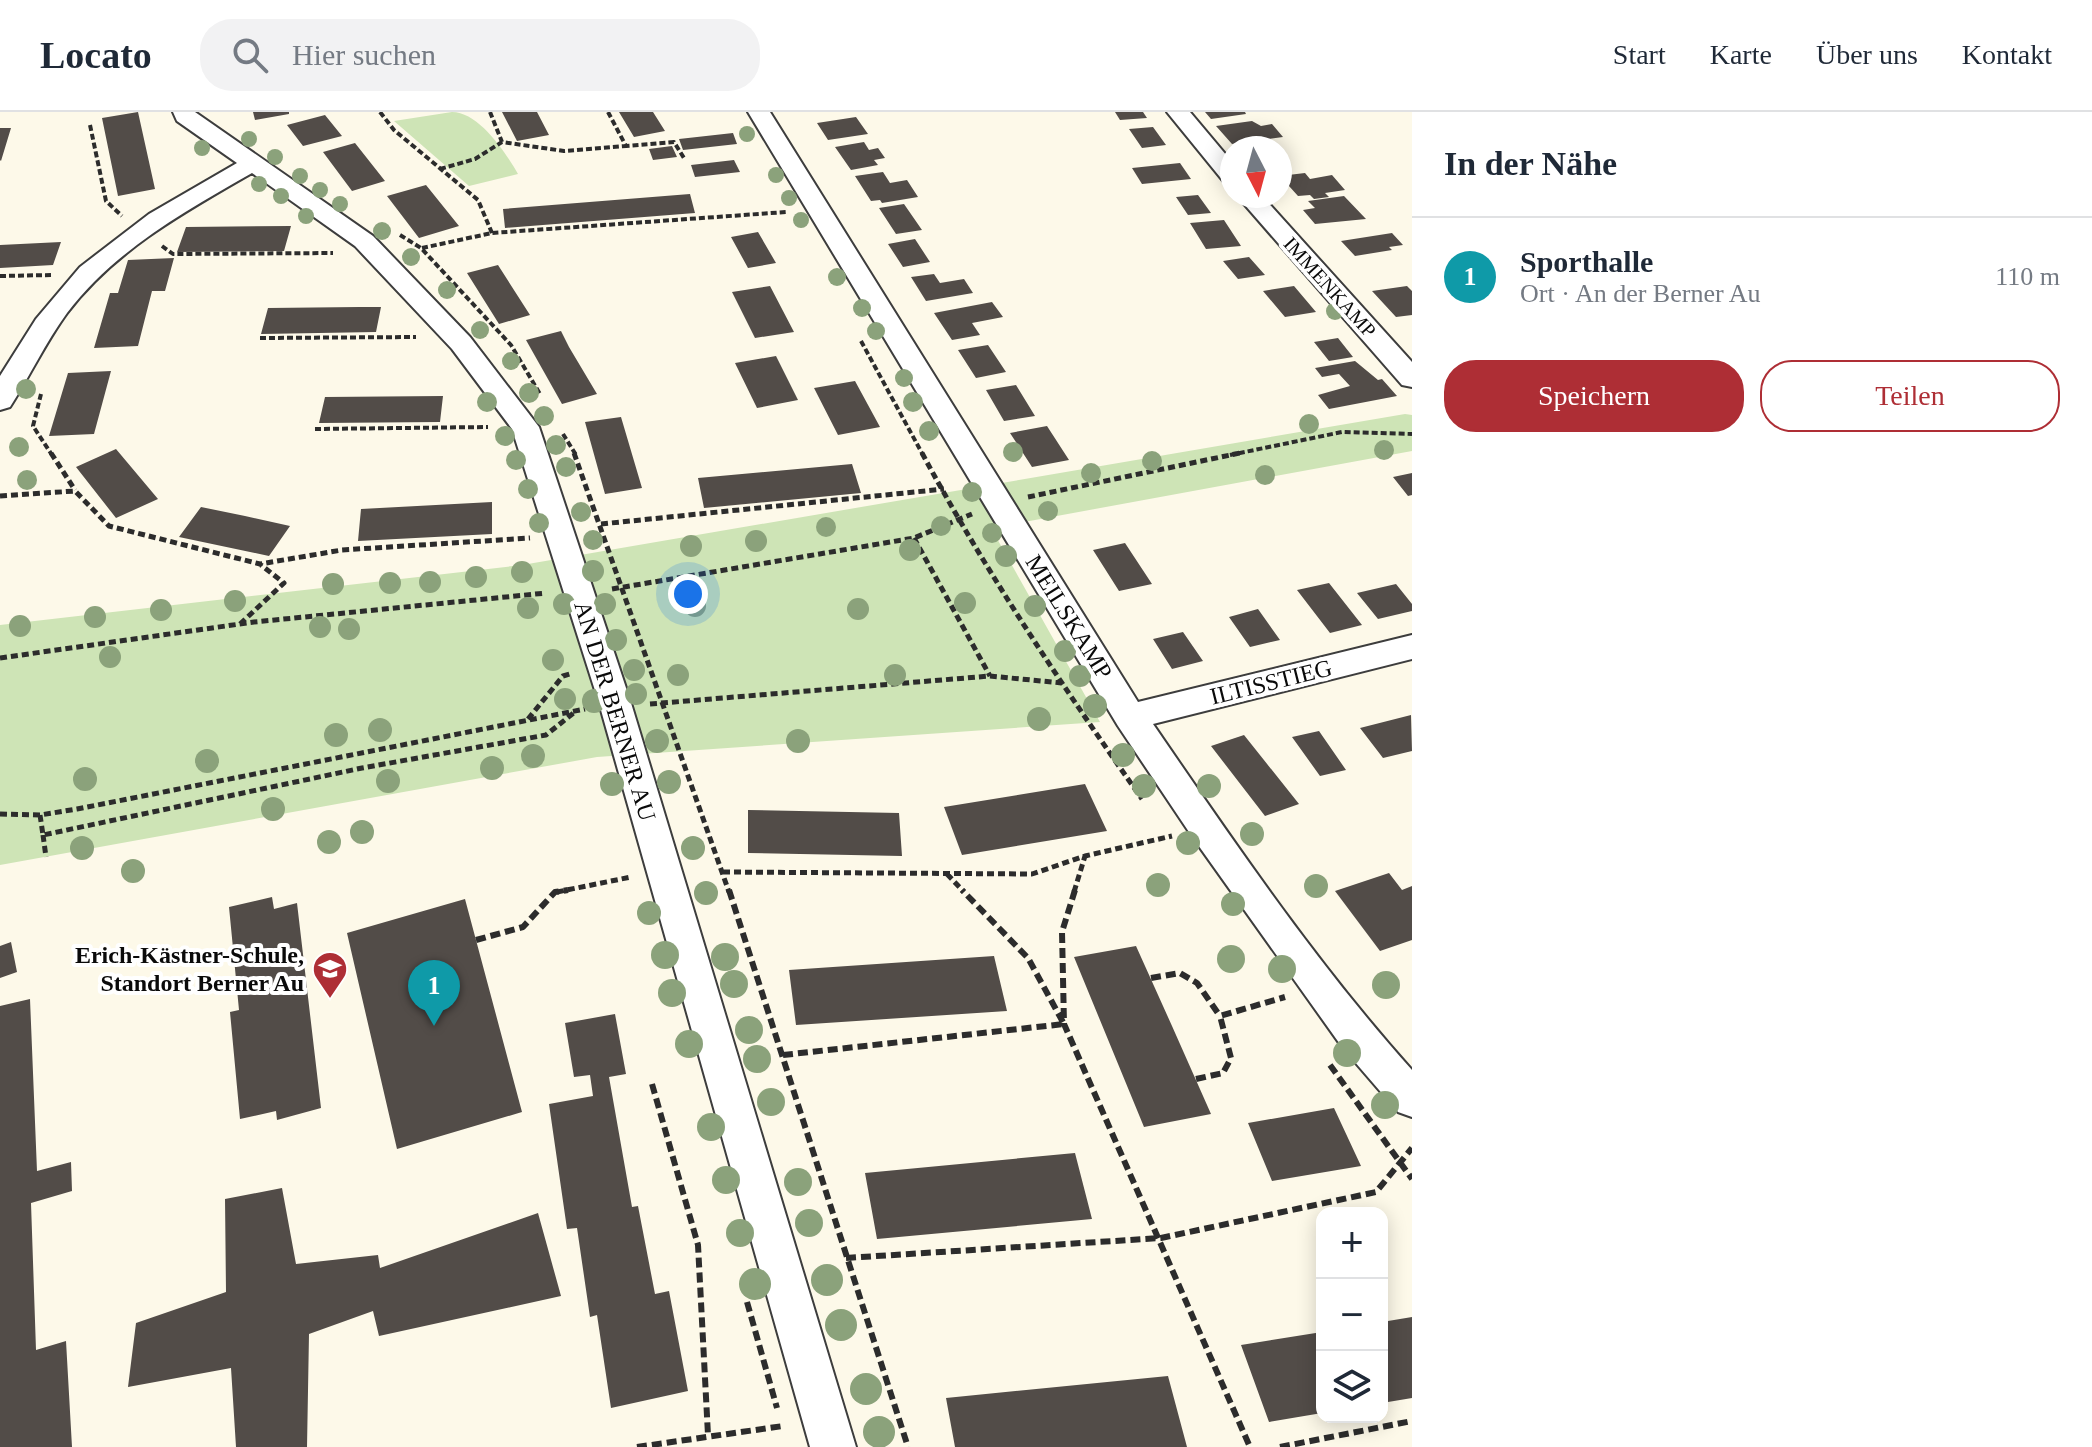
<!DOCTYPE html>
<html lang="de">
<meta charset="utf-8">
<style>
body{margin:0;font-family:"Times New Roman",serif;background:#f2f2f3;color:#1f2937}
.controls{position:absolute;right:24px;bottom:24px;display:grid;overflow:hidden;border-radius:16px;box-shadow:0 4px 20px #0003}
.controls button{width:72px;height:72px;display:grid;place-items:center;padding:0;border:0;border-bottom:2px solid #e0e1e3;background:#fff;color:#1f2937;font:40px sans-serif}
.compass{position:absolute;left:1220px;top:24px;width:72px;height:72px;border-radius:50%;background:#fff;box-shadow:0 4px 20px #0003;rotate:174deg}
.you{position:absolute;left:688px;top:482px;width:28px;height:28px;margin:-20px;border:6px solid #fff;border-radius:50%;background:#1a73e8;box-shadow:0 0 0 12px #1a73e833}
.badge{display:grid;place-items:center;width:52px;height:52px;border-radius:50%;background:#ae2e35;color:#fff;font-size:26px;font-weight:700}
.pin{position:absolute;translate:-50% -66px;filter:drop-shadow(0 2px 4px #0008)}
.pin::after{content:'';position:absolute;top:42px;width:28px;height:24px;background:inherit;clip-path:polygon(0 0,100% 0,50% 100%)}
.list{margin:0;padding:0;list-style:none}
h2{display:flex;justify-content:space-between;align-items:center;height:104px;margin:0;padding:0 32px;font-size:34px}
h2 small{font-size:26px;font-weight:400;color:#747a83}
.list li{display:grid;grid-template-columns:52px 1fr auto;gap:24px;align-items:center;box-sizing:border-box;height:120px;padding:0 32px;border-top:2px solid #e0e1e3}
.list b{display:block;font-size:30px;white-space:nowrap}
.list p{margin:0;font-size:26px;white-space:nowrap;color:#747a83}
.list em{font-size:26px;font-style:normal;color:#747a83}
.actions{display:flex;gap:16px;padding:24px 32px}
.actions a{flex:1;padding:18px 0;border:2px solid #ae2e35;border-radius:32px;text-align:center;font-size:28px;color:#ae2e35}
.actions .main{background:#ae2e35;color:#fff}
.icon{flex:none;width:44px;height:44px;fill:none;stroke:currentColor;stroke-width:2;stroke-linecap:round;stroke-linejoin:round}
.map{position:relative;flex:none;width:1412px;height:1335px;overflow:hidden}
header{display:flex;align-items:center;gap:48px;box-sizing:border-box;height:112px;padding:0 40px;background:#fff;border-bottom:2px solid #e0e1e3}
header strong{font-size:38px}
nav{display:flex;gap:44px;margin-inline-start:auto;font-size:28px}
.search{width:560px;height:72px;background:#f2f2f3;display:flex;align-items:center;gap:20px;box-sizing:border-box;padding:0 28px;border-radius:32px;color:#747a83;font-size:30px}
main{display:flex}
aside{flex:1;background:#fff}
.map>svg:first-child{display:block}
.green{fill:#cee4b6}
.building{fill:#524c48}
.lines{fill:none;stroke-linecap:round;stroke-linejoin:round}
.street-casing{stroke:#3d3d3d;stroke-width:4}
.path-far2{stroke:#2c2c2c;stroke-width:4;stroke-dasharray:6 3;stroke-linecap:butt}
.path-far1{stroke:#2c2c2c;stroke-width:5;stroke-dasharray:7 4;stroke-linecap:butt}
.path{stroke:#2c2c2c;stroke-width:6;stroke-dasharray:10 5;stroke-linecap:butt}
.street{fill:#fff;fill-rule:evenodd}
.tree{fill:#8ba27b}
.labels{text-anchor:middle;stroke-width:8;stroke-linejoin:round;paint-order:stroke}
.far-street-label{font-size:20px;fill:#0a0a0a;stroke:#fff}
.street-label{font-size:24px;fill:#0a0a0a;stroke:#fff}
.poi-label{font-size:24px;font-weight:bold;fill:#0a0a0a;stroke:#fff;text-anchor:end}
</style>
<header>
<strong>Locato</strong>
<div class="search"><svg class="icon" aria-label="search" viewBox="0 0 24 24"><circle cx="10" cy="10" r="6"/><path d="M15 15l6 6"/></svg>Hier suchen</div>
<nav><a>Start</a><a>Karte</a><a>Über uns</a><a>Kontakt</a></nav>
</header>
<main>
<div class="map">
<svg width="1412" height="1335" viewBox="0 0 1412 1335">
<rect width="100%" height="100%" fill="#fdf9e9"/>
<path class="green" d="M 452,0 C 479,0 506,41 518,62 L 469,74 L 394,9 Z
M 1405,302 L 1412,303 L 1412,339 L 991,416 L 1100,610 L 597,645 L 0,753 L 0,513 L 522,453 Z"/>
<path class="building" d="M 138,0 L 155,77 L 118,84 L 102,6 Z
M 253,0 L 289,0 L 289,2 L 255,8 Z
M 502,0 L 537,0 L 549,23 L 517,29 Z
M 619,0 L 653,0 L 665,19 L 634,25 Z
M 1115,0 L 1143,0 L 1147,6 L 1120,8 Z
M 1205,0 L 1245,0 L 1246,2 L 1211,7 Z
M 325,3 L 342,24 L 303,34 L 287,13 Z
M 856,5 L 868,22 L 828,28 L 817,11 Z
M 1252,9 L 1261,14 L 1272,12 L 1283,25 L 1253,29 L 1255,31 L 1248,33 L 1245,30 L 1232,32 L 1216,14 Z
M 1153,15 L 1166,33 L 1142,36 L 1129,17 Z
M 0,16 L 11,16 L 1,49 L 0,48 Z
M 733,21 L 737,32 L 683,38 L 679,27 Z
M 864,30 L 869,38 L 878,36 L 885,46 L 874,48 L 878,53 L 851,58 L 835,35 Z
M 355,31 L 385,69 L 352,79 L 323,40 Z
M 672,34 L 677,45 L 653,48 L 649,37 Z
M 734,48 L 740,60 L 695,65 L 691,53 Z
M 1180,51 L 1191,67 L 1142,72 L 1132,56 Z
M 883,60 L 890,71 L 907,68 L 918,85 L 882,91 L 880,88 L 871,89 L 855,64 Z
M 1305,61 L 1310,67 L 1332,63 L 1345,78 L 1325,81 L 1329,85 L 1314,87 L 1310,83 L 1298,84 L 1280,64 Z
M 426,73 L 459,114 L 419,126 L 387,84 Z
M 690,82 L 695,101 L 505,116 L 503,97 Z
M 1198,83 L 1211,101 L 1188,103 L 1176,85 Z
M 1344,84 L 1366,107 L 1315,112 L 1303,98 L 1315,96 L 1308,89 Z
M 904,92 L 922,118 L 896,122 L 879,96 Z
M 1224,108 L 1241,134 L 1206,137 L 1190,111 Z
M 291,114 L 284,139 L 177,140 L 186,115 Z
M 758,120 L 776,151 L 748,156 L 731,125 Z
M 1392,121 L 1403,133 L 1389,135 L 1392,138 L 1355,144 L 1341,129 Z
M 915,127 L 930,150 L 903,155 L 888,132 Z
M 61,130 L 53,153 L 0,156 L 0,133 Z
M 1249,145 L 1265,163 L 1238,167 L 1223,149 Z
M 174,146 L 165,179 L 152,179 L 138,234 L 94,236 L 110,181 L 118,181 L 128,148 Z
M 498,153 L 530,203 L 499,212 L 467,161 Z
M 934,162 L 940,171 L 964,167 L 973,181 L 926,189 L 911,165 Z
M 770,174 L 794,220 L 755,226 L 732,180 Z
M 1294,174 L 1316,200 L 1285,205 L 1263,179 Z
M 1407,174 L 1412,179 L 1412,203 L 1396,205 L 1372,179 Z
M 992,190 L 1003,205 L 972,211 L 980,223 L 952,228 L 934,201 Z
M 359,195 L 381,195 L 376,220 L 261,222 L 268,196 Z
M 561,219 L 569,235 L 597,282 L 562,292 L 526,228 Z
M 1338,226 L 1353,245 L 1329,249 L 1314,230 Z
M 988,233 L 1006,260 L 976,266 L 958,238 Z
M 776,244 L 798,288 L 757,296 L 735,251 Z
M 1355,249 L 1378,268 L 1382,267 L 1397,284 L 1329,297 L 1318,283 L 1350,274 L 1339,262 L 1322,265 L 1315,256 Z
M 111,259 L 94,322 L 49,324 L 68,261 Z
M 855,269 L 880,315 L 838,323 L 814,276 Z
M 1016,273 L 1035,304 L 1004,309 L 986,278 Z
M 443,284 L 440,310 L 319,311 L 325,285 Z
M 621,305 L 642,376 L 605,382 L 585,310 Z
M 1047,314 L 1069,348 L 1032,355 L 1010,321 Z
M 116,337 L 158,387 L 116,406 L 76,355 Z
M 852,352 L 861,381 L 704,396 L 698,366 Z
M 1412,361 L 1412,383 L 1408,384 L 1393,365 Z
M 492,390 L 492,422 L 358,429 L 361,397 Z
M 201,395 L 245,404 L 290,414 L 269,444 L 179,425 Z
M 1125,431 L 1152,472 L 1119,479 L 1093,438 Z
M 1329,471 L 1362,513 L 1330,521 L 1297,478 Z
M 1396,472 L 1412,492 L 1412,499 L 1378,507 L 1357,481 Z
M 1258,497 L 1280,528 L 1250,535 L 1229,505 Z
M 1183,520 L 1203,549 L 1172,557 L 1153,527 Z
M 1411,603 L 1412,639 L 1383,646 L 1360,616 Z
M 1319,619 L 1346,658 L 1320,664 L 1292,625 Z
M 1244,623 L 1299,692 L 1265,704 L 1211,634 Z
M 1085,672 L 1107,719 L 962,743 L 944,695 Z
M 748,698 L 899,701 L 902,744 L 748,741 Z
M 1389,761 L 1402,778 L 1412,774 L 1412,828 L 1380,839 L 1335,779 Z
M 272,785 L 274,797 L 297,791 L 321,996 L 277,1008 L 276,999 L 240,1007 L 230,900 L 239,898 L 229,795 Z
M 465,787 L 522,1000 L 397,1037 L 347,821 Z
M 11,830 L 17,860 L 0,866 L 0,834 Z
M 1136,834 L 1172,914 L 1211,1002 L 1144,1015 L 1074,845 Z
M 994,844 L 1007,899 L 796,913 L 789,858 Z
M 30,887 L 37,1059 L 71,1050 L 72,1079 L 31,1091 L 36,1238 L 66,1229 L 72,1335 L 0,1335 L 0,894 Z
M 615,902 L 626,962 L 609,965 L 632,1095 L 638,1094 L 655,1182 L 669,1179 L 688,1279 L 611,1296 L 597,1203 L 590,1205 L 577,1116 L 567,1117 L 549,992 L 593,984 L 590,963 L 574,965 L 565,911 Z
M 1334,996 L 1361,1054 L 1272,1069 L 1248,1011 Z
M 1075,1041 L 1092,1107 L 877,1127 L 865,1061 Z
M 282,1076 L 296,1152 L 378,1143 L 380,1156 L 538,1101 L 561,1184 L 379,1224 L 373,1199 L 309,1222 L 307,1335 L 236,1335 L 231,1256 L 128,1275 L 136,1211 L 226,1180 L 225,1087 Z
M 1412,1205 L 1412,1286 L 1382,1291 L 1382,1210 Z
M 1322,1220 L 1322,1301 L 1269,1310 L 1241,1233 Z
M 1168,1264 L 1187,1335 L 955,1335 L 946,1286 Z"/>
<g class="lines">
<defs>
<path id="street" d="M 173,0 L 195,0 L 373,124 L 470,225 L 539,315 L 631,591 L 856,1335 L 810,1335 L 599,591 L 512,317 L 452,237 L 355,134 L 252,61 C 184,100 115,138 67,201 C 45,231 30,264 10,295 L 0,298 L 0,264 L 36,207 L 80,155 L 149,102 L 237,51 L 177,9 Z
M 748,0 L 770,0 L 1138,590 L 1412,523 L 1412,547 L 1153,612 C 1234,730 1316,851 1412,958 L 1412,1005 L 1398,1000 L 1342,935 L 1191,723 L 1118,614 Z
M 1167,0 L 1190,0 L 1232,50 L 1232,72 L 1224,70 Z
M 1237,84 L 1262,84 L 1412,250 L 1412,275 L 1402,273 Z"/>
</defs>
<use href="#street" class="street-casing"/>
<path class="path-far2" d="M 380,0 L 394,18 L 478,88 L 492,121
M 490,0 L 502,30
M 608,0 L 626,34 L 674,30 L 684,46
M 90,13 L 106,89 L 122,104
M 440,57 L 475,47 L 502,30 L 564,39 L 626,34
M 400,123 L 421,136 L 511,233 L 540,282
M 162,134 L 173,142 L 333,141
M 422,136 L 492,121 L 786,100
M 0,164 L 52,163
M 260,226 L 416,225
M 861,229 L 923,343
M 41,282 L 33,314 L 52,343
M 315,317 L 488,315
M 563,322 L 576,343
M 1230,343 L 1342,320 L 1412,322"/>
<path class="path-far1" d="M 51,341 L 75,378
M 574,341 L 729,780
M 922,341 C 987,462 1063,575 1142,687
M 0,384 L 75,379 L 109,414 L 260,452 L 342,438 L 530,426
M 1028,385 L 1240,341
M 601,412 L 944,377
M 914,426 L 990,564
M 612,477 L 914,426 L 972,402
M 240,512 L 284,471 L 261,453
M 0,546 L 254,510 L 546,481
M 650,592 L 990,564 L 1062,571
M 528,607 L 563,564 L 573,561
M 0,702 L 40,703 L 77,697 L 585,597
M 40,703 L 43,723 L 362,656 L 546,623 L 576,599
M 43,723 L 46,745
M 723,760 L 1032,762 L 1085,744 L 1172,724
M 947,762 L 964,780
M 557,780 L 631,765
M 1074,780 L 1085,744"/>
<path class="path" d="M 729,778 L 908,1335
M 1075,778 L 1062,820 L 1064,912 L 1250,1335
M 476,828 L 523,815 L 555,780 L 568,778
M 1151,866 L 1180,861 L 1197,871 L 1220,904
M 783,943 L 1064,912 L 1028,846 L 962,778
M 1330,953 L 1412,1067
M 1196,967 L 1223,961 L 1231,946 L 1220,904 L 1285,885
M 652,972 L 698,1133 L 708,1323
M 846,1146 L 1161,1126 L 1376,1080 L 1412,1036
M 747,1190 L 777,1296
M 637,1335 L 783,1314
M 1280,1335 L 1412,1309"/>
<use href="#street" class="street"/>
</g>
<g class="tree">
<circle cx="747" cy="22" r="8"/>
<circle cx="249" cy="27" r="8"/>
<circle cx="202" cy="36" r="8"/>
<circle cx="275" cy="45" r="8"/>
<circle cx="776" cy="63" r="8"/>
<circle cx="300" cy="64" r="8"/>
<circle cx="259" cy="72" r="8"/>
<circle cx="320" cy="78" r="8"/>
<circle cx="281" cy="84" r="8"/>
<circle cx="789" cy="86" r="8"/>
<circle cx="340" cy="92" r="8"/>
<circle cx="306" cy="104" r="8"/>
<circle cx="801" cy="108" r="8"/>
<circle cx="382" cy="119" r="9"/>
<circle cx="411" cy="145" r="9"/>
<circle cx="837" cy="165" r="9"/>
<circle cx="447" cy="178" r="9"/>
<circle cx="862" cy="196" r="9"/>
<circle cx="1335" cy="199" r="9"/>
<circle cx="480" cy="218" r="9"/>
<circle cx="876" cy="219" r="9"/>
<circle cx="511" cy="249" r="9"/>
<circle cx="904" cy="266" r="9"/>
<circle cx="26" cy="277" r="10"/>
<circle cx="529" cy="281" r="10"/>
<circle cx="487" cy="290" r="10"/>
<circle cx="913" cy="290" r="10"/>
<circle cx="544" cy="304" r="10"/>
<circle cx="1309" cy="312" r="10"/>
<circle cx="929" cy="319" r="10"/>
<circle cx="505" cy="324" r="10"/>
<circle cx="556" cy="333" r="10"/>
<circle cx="19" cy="335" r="10"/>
<circle cx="1384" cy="338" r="10"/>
<circle cx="1013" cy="340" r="10"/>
<circle cx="516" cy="348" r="10"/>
<circle cx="1152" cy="349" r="10"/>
<circle cx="566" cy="355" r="10"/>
<circle cx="1091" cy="361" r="10"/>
<circle cx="1265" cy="363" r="10"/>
<circle cx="27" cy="368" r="10"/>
<circle cx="528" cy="377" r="10"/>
<circle cx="972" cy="380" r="10"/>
<circle cx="1048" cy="399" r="10"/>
<circle cx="581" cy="400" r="10"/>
<circle cx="539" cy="411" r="10"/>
<circle cx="941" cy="414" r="10"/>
<circle cx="826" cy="415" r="10"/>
<circle cx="992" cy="421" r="10"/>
<circle cx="593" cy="428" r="10"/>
<circle cx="756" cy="429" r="11"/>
<circle cx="691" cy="434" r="11"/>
<circle cx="910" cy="438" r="11"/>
<circle cx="1006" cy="444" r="11"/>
<circle cx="593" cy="459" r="11"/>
<circle cx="522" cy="460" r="11"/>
<circle cx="476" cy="465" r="11"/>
<circle cx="430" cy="470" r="11"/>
<circle cx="390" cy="471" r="11"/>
<circle cx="333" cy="472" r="11"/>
<circle cx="235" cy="489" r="11"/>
<circle cx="965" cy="491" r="11"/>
<circle cx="564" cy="492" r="11"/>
<circle cx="605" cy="492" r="11"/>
<circle cx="695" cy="494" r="11"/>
<circle cx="1035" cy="494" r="11"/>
<circle cx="528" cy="496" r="11"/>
<circle cx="858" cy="497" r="11"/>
<circle cx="161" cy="498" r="11"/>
<circle cx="95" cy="505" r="11"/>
<circle cx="20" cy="514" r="11"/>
<circle cx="320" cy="515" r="11"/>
<circle cx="349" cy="517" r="11"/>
<circle cx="616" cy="528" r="11"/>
<circle cx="1065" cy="539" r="11"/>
<circle cx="110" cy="545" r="11"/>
<circle cx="553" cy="548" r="11"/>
<circle cx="634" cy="558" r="11"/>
<circle cx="678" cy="563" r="11"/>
<circle cx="895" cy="563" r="11"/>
<circle cx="1080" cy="564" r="11"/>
<circle cx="636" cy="582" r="11"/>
<circle cx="565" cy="587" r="11"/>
<circle cx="594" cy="589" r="12"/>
<circle cx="1095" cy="594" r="12"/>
<circle cx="1039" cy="607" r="12"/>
<circle cx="380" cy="618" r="12"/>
<circle cx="336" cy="623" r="12"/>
<circle cx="657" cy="629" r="12"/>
<circle cx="798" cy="629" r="12"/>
<circle cx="1123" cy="643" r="12"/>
<circle cx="533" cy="644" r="12"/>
<circle cx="207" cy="649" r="12"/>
<circle cx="492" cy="656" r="12"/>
<circle cx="85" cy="667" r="12"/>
<circle cx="388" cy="669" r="12"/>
<circle cx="669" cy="670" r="12"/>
<circle cx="612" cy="672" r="12"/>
<circle cx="1144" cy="674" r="12"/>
<circle cx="1209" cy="674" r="12"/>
<circle cx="273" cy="697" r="12"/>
<circle cx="362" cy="720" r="12"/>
<circle cx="1252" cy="722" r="12"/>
<circle cx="329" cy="730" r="12"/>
<circle cx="1188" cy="731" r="12"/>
<circle cx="82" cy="736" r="12"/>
<circle cx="693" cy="736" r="12"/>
<circle cx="133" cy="759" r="12"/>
<circle cx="1158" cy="773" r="12"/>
<circle cx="1316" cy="774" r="12"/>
<circle cx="706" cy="781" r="12"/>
<circle cx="1233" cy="792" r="12"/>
<circle cx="649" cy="801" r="12"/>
<circle cx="665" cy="843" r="14"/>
<circle cx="725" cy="845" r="14"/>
<circle cx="1231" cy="847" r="14"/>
<circle cx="1282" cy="857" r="14"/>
<circle cx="734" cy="872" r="14"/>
<circle cx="1386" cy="873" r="14"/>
<circle cx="672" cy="881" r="14"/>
<circle cx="749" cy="918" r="14"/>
<circle cx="689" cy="932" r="14"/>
<circle cx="1347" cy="941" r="14"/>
<circle cx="757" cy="947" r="14"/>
<circle cx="771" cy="990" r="14"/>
<circle cx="1385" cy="993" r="14"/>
<circle cx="711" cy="1015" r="14"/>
<circle cx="726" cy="1068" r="14"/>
<circle cx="798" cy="1070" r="14"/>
<circle cx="809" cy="1111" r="14"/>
<circle cx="740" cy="1121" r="14"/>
<circle cx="827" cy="1168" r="16"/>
<circle cx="755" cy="1172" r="16"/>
<circle cx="841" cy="1213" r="16"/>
<circle cx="866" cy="1277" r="16"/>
<circle cx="879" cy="1320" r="16"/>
</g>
<defs>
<symbol id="school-pin" viewBox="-11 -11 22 30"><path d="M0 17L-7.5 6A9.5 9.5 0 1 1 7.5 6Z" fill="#ae2e35" stroke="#fff"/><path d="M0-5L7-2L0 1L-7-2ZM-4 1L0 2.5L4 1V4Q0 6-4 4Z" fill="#fff"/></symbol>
</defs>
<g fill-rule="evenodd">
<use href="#school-pin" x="310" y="837" width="40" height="54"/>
</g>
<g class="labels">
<g class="far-street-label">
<text transform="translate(1330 175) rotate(48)" y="7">IMMENKAMP</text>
</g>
<g class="street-label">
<text transform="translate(1069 505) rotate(58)" y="8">MEILSKAMP</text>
<text transform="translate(1271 570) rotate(-14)" y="8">ILTISSTIEG</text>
<text transform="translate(615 599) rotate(73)" y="8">AN DER BERNER AU</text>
</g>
<g class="poi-label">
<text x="304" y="851">Erich-Kästner-Schule,<tspan x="304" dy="28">Standort Berner Au</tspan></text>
</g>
</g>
</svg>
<div class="controls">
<button>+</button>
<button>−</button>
<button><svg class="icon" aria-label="layers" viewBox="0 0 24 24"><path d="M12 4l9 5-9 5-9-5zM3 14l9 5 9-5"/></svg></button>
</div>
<svg class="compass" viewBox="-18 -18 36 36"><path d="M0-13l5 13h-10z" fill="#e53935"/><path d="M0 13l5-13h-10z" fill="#747a83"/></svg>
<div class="you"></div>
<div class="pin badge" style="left:434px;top:914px;background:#0f9aa8">1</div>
</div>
<aside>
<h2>In der Nähe<small></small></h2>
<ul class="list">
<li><span class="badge" style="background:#0f9aa8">1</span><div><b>Sporthalle</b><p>Ort · An der Berner Au</p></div><em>110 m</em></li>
</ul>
<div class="actions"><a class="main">Speichern</a><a>Teilen</a></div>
</aside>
</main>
